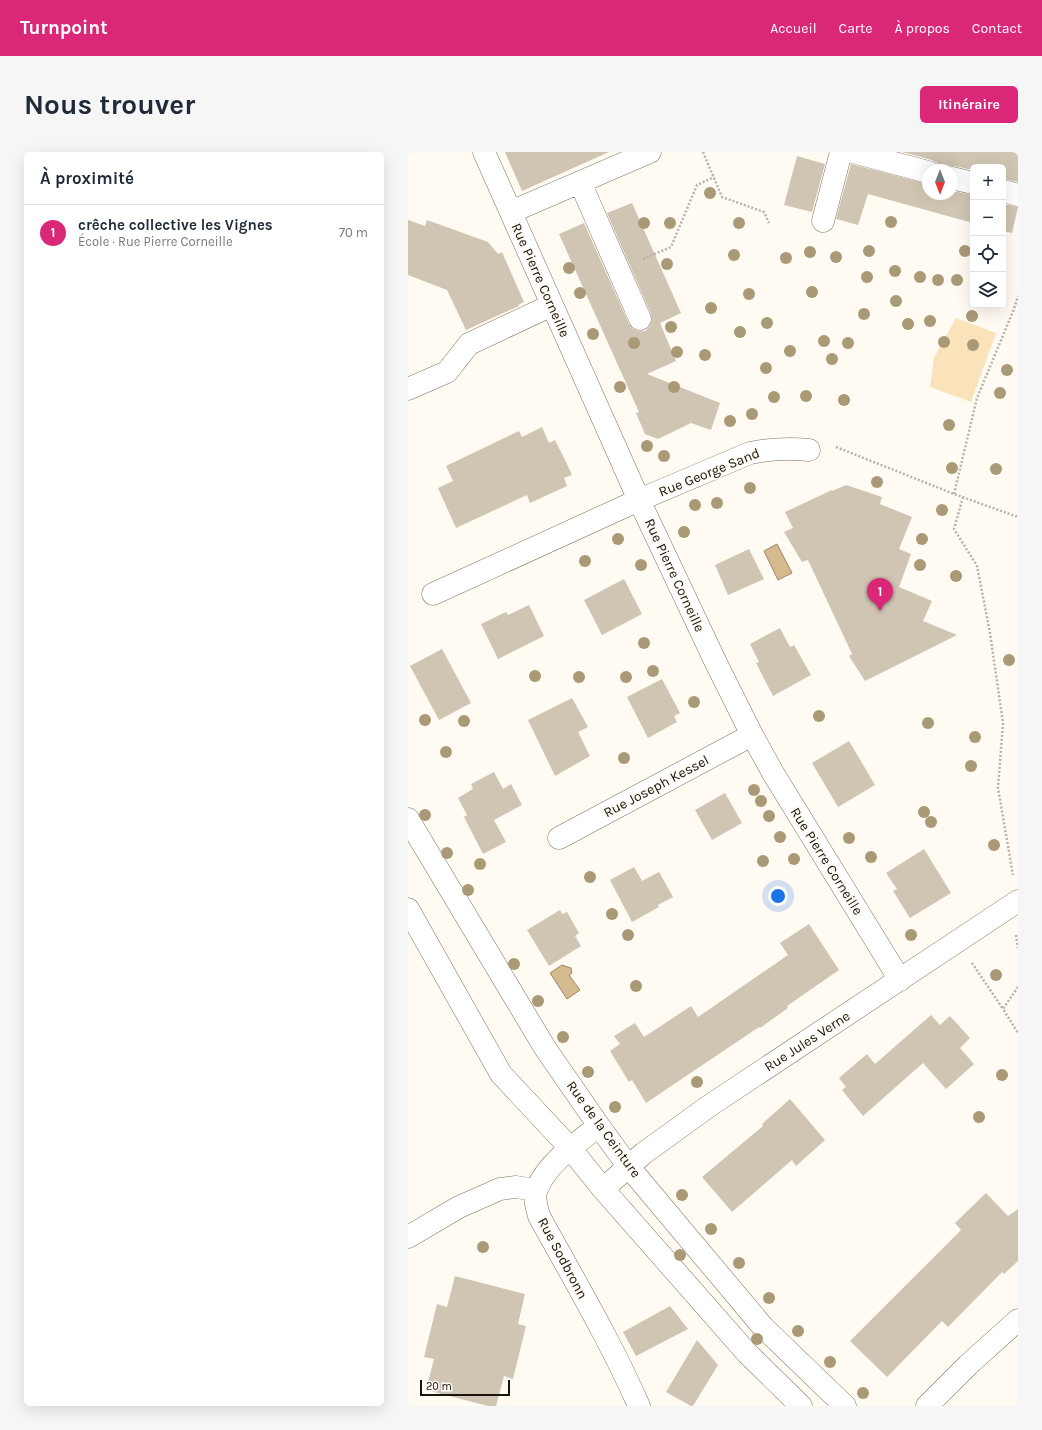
<!DOCTYPE html>
<html lang="fr">
<meta charset="utf-8">
<style>
body{margin:0;font-family:Karla,sans-serif;background:#f6f6f7;color:#1f2937}
.controls{position:absolute;right:12px;top:12px;display:grid;overflow:hidden;border-radius:6px;box-shadow:0 4px 16px #0002}
.controls button{width:36px;height:36px;display:grid;place-items:center;padding:0;border:0;border-bottom:1px solid #e0e1e3;background:#fff;color:#1f2937;font:20px sans-serif}
.compass{position:absolute;left:514px;top:12px;width:36px;height:36px;border-radius:50%;background:#fff;box-shadow:0 4px 16px #0002;rotate:180deg}
.scale{position:absolute;left:12px;bottom:10px;width:90px;box-sizing:border-box;padding-left:4px;border:2px solid #17130d;border-top:0;font-size:11px;line-height:14px;white-space:nowrap;color:#17130d;-webkit-text-stroke:3px #fffaf2;paint-order:stroke}
.you{position:absolute;left:370px;top:744px;width:14px;height:14px;margin:-10px;border:3px solid #fff;border-radius:50%;background:#1a73e8;box-shadow:0 0 0 6px #1a73e833}
.badge{display:grid;place-items:center;width:26px;height:26px;border-radius:50%;background:#db2777;color:#fff;font-size:13px;font-weight:700}
.pin{position:absolute;translate:-50% -33px;filter:drop-shadow(0 1px 2px #0008)}
.pin::after{content:'';position:absolute;top:21px;width:14px;height:12px;background:inherit;clip-path:polygon(0 0,100% 0,50% 100%)}
.list{margin:0;padding:0;list-style:none}
h2{display:flex;justify-content:space-between;align-items:center;height:52px;margin:0;padding:0 16px;font-size:17px}
h2 small{font-size:13px;font-weight:400;color:#747a83}
.list li{display:grid;grid-template-columns:26px 1fr auto;gap:12px;align-items:center;box-sizing:border-box;height:56px;padding:0 16px;border-top:1px solid #e0e1e3}
.list b{display:block;font-size:15px;white-space:nowrap}
.list p{margin:0;font-size:13px;white-space:nowrap;color:#747a83}
.list em{font-size:13px;font-style:normal;color:#747a83}
.icon{flex:none;width:22px;height:22px;fill:none;stroke:currentColor;stroke-width:2;stroke-linecap:round;stroke-linejoin:round}
.map{position:relative;flex:none;width:610px;height:1254px;overflow:hidden;border-radius:6px}
header{display:flex;align-items:center;gap:24px;box-sizing:border-box;height:56px;padding:0 20px;background:#db2777;color:#fff}
header strong{font-size:19px}
nav{display:flex;gap:22px;margin-inline-start:auto;font-size:14px}
.intro{display:flex;align-items:center;justify-content:space-between;box-sizing:border-box;height:96px;padding:0 24px}
h1{margin:0;font-size:28px}
.button{padding:10px 18px;border-radius:6px;background:#db2777;color:#fff;font-size:14px;font-weight:700}
main{display:flex;gap:24px;padding:0 24px}
aside{flex:1;background:#fff;border-radius:6px;box-shadow:0 4px 16px #0002}
.map>svg:first-child{display:block}
.green{fill:#fae3ba}
.water{fill:#d4ba8d;stroke:#9b8867}
.building{fill:#d0c5b3}
.lines{fill:none;stroke-linecap:round;stroke-linejoin:round}
.minor-casing{stroke:#7d7362;stroke-width:23}
.path{stroke:#b7b2ab;stroke-width:2.5;stroke-dasharray:2 2;stroke-linecap:butt}
.minor{stroke:#fff;stroke-width:22}
.tree{fill:#a97}
.labels{text-anchor:middle;stroke-width:3.5;stroke-linejoin:round;paint-order:stroke}
.street-label{font-size:14px;fill:#17130d;stroke:#fffaf2}
</style>
<header>
<strong>Turnpoint</strong>
<nav><a>Accueil</a><a>Carte</a><a>À propos</a><a>Contact</a></nav>
</header>
<div class="intro"><h1>Nous trouver</h1><a class="button">Itinéraire</a></div>
<main>
<aside>
<h2>À proximité<small></small></h2>
<ul class="list">
<li><span class="badge">1</span><div><b>crêche collective les Vignes</b><p>École · Rue Pierre Corneille</p></div><em>70 m</em></li>
</ul>
</aside>
<div class="map">
<svg width="610" height="1254" viewBox="0 0 610 1254">
<rect width="100%" height="100%" fill="#fffaf2"/>
<path class="green" d="M 548,166 L 588,181 L 563,250 L 522,235 L 526,206 Z"/>
<path class="water" d="M 369,392 L 384,421 L 370,428 L 356,399 Z
M 154,813 L 163,816 L 164,821 L 161,823 L 172,838 L 159,847 L 142,821 Z"/>
<path class="building" d="M 97,0 L 201,0 L 114,39 Z
M 494,0 L 610,0 L 610,30 L 595,27 L 595,15 L 565,15 L 565,18 L 547,14 L 541,14 L 535,18 L 532,18 L 529,11 L 524,8 Z
M 389,4 L 417,12 L 404,60 L 376,53 Z
M 443,12 L 520,32 L 520,42 L 544,42 L 544,39 L 565,43 L 565,71 L 460,42 L 450,73 L 428,67 Z
M 224,51 L 273,161 L 252,171 L 268,209 L 239,222 L 312,251 L 303,278 L 283,271 L 250,287 L 237,282 L 228,261 L 231,260 L 151,82 L 176,71 L 221,172 L 225,177 L 231,179 L 237,179 L 242,174 L 244,168 L 243,162 L 199,61 Z
M 595,52 L 610,55 L 604,81 L 595,79 Z
M 0,68 L 17,74 L 19,68 L 80,90 L 90,102 L 94,100 L 116,150 L 110,153 L 111,154 L 58,178 L 39,138 L 0,123 Z
M 134,275 L 141,291 L 147,288 L 159,312 L 164,323 L 156,326 L 159,334 L 122,351 L 119,343 L 48,376 L 30,336 L 45,329 L 38,314 L 111,279 L 114,285 Z
M 438,333 L 474,345 L 472,352 L 504,365 L 491,397 L 503,402 L 491,435 L 524,449 L 515,469 L 549,483 L 457,529 L 441,504 L 444,502 L 400,408 L 394,410 L 376,380 L 385,376 L 377,360 L 424,338 L 424,339 Z
M 341,397 L 356,427 L 320,443 L 307,413 Z
M 216,427 L 234,462 L 194,483 L 176,448 Z
M 121,453 L 136,484 L 90,507 L 73,472 L 98,460 L 100,463 Z
M 372,476 L 382,495 L 386,493 L 403,523 L 365,544 L 348,511 L 351,510 L 342,492 Z
M 34,497 L 63,551 L 31,568 L 2,514 Z
M 254,527 L 272,561 L 266,564 L 269,570 L 240,586 L 219,545 Z
M 164,546 L 180,575 L 170,580 L 182,604 L 147,624 L 120,568 Z
M 441,589 L 467,633 L 430,655 L 404,611 Z
M 86,620 L 95,637 L 103,632 L 114,653 L 86,668 L 98,690 L 75,702 L 56,665 L 59,663 L 50,646 L 65,637 L 63,632 Z
M 317,641 L 334,671 L 304,688 L 287,658 Z
M 516,697 L 543,741 L 502,766 L 485,739 L 489,737 L 478,721 Z
M 226,715 L 234,729 L 251,720 L 265,745 L 250,753 L 251,755 L 224,770 L 202,728 Z
M 152,758 L 154,762 L 159,760 L 171,781 L 167,784 L 173,794 L 141,814 L 119,778 Z
M 401,772 L 431,818 L 379,854 L 380,856 L 352,876 L 351,875 L 238,951 L 224,928 L 221,930 L 202,899 L 212,892 L 206,884 L 227,871 L 236,885 L 283,854 L 290,865 L 380,803 L 372,791 Z
M 523,863 L 532,873 L 542,864 L 562,886 L 552,896 L 566,912 L 538,937 L 515,911 L 455,964 L 434,938 L 438,935 L 431,926 L 459,902 L 467,912 Z
M 382,947 L 417,988 L 388,1014 L 384,1008 L 324,1060 L 294,1025 L 355,974 L 354,972 Z
M 578,1041 L 600,1064 L 610,1057 L 610,1109 L 596,1122 L 594,1120 L 540,1175 L 534,1169 L 479,1225 L 442,1189 L 553,1078 L 547,1071 Z
M 47,1124 L 117,1142 L 110,1172 L 118,1174 L 105,1227 L 96,1224 L 88,1254 L 80,1254 L 18,1238 L 26,1207 L 16,1205 L 29,1152 L 39,1155 Z
M 262,1154 L 280,1177 L 228,1204 L 215,1180 Z
M 289,1188 L 310,1213 L 285,1254 L 283,1254 L 258,1240 Z"/>
<g class="lines">
<defs>
<path id="minor" d="M 76,0 L 231,348 L 309,513 L 344,583 L 365,621 L 492,828
M 445,0 L 520,20
M 544,26 L 565,31
M 172,30 L 232,167
M 595,39 L 610,43
M 103,60 L 242,0
M 415,69 L 433,0
M 0,237 L 39,220 L 61,192 L 144,153
M 25,442 L 231,348 L 342,301 C 362,297 380,296 401,298
M 0,667 L 137,896 L 191,974 L 220,1014 L 355,1175 L 437,1254
M 151,686 L 344,583
M 0,757 L 93,922 L 162,996 L 195,1037 L 339,1201 L 393,1254
M 191,974 C 170,990 139,1011 129,1037 C 125,1045 129,1056 131,1064 C 165,1126 202,1188 231,1254
M 195,1037 L 236,1001 L 301,954 L 610,749
M 0,1085 L 51,1055 L 92,1037 L 108,1035 L 128,1038
M 519,1254 L 560,1213 L 610,1168"/>
</defs>
<use href="#minor" class="minor-casing"/>
<path class="path" d="M 295,0 L 314,45 L 356,60 L 361,71
M 235,107 L 263,95 L 289,33 L 306,25
M 428,295 L 546,342 L 610,365
M 546,342 L 569,246 L 606,157 L 610,144
M 555,345 L 546,377 L 569,414 L 582,481 L 595,571 L 590,636 L 605,723
M 608,783 L 610,796
M 564,811 L 595,857
M 610,835 L 595,857 L 610,881"/>
<use href="#minor" class="minor"/>
</g>
<g class="tree">
<circle cx="302" cy="41" r="6"/>
<circle cx="483" cy="70" r="6"/>
<circle cx="236" cy="71" r="6"/>
<circle cx="262" cy="71" r="6"/>
<circle cx="331" cy="71" r="6"/>
<circle cx="461" cy="99" r="6"/>
<circle cx="557" cy="99" r="6"/>
<circle cx="402" cy="100" r="6"/>
<circle cx="326" cy="103" r="6"/>
<circle cx="428" cy="105" r="6"/>
<circle cx="378" cy="106" r="6"/>
<circle cx="259" cy="112" r="6"/>
<circle cx="161" cy="116" r="6"/>
<circle cx="487" cy="119" r="6"/>
<circle cx="459" cy="125" r="6"/>
<circle cx="512" cy="125" r="6"/>
<circle cx="530" cy="128" r="6"/>
<circle cx="549" cy="128" r="6"/>
<circle cx="404" cy="140" r="6"/>
<circle cx="172" cy="141" r="6"/>
<circle cx="341" cy="142" r="6"/>
<circle cx="488" cy="149" r="6"/>
<circle cx="303" cy="156" r="6"/>
<circle cx="456" cy="162" r="6"/>
<circle cx="564" cy="164" r="6"/>
<circle cx="522" cy="169" r="6"/>
<circle cx="359" cy="171" r="6"/>
<circle cx="500" cy="172" r="6"/>
<circle cx="263" cy="175" r="6"/>
<circle cx="332" cy="180" r="6"/>
<circle cx="185" cy="182" r="6"/>
<circle cx="416" cy="189" r="6"/>
<circle cx="536" cy="190" r="6"/>
<circle cx="226" cy="191" r="6"/>
<circle cx="440" cy="191" r="6"/>
<circle cx="565" cy="193" r="6"/>
<circle cx="382" cy="199" r="6"/>
<circle cx="269" cy="200" r="6"/>
<circle cx="297" cy="203" r="6"/>
<circle cx="424" cy="207" r="6"/>
<circle cx="358" cy="216" r="6"/>
<circle cx="599" cy="218" r="6"/>
<circle cx="212" cy="235" r="6"/>
<circle cx="266" cy="235" r="6"/>
<circle cx="592" cy="241" r="6"/>
<circle cx="398" cy="244" r="6"/>
<circle cx="366" cy="245" r="6"/>
<circle cx="436" cy="248" r="6"/>
<circle cx="344" cy="262" r="6"/>
<circle cx="322" cy="269" r="6"/>
<circle cx="541" cy="273" r="6"/>
<circle cx="239" cy="294" r="6"/>
<circle cx="256" cy="304" r="6"/>
<circle cx="544" cy="316" r="6"/>
<circle cx="588" cy="317" r="6"/>
<circle cx="469" cy="330" r="6"/>
<circle cx="342" cy="336" r="6"/>
<circle cx="309" cy="351" r="6"/>
<circle cx="287" cy="353" r="6"/>
<circle cx="534" cy="358" r="6"/>
<circle cx="276" cy="380" r="6"/>
<circle cx="210" cy="387" r="6"/>
<circle cx="514" cy="387" r="6"/>
<circle cx="177" cy="409" r="6"/>
<circle cx="233" cy="413" r="6"/>
<circle cx="512" cy="413" r="6"/>
<circle cx="548" cy="424" r="6"/>
<circle cx="236" cy="491" r="6"/>
<circle cx="601" cy="508" r="6"/>
<circle cx="245" cy="519" r="6"/>
<circle cx="127" cy="524" r="6"/>
<circle cx="171" cy="525" r="6"/>
<circle cx="218" cy="525" r="6"/>
<circle cx="286" cy="550" r="6"/>
<circle cx="411" cy="564" r="6"/>
<circle cx="17" cy="568" r="6"/>
<circle cx="56" cy="569" r="6"/>
<circle cx="520" cy="571" r="6"/>
<circle cx="567" cy="585" r="6"/>
<circle cx="38" cy="600" r="6"/>
<circle cx="216" cy="606" r="6"/>
<circle cx="563" cy="614" r="6"/>
<circle cx="346" cy="638" r="6"/>
<circle cx="353" cy="649" r="6"/>
<circle cx="516" cy="660" r="6"/>
<circle cx="17" cy="663" r="6"/>
<circle cx="361" cy="664" r="6"/>
<circle cx="523" cy="670" r="6"/>
<circle cx="372" cy="685" r="6"/>
<circle cx="441" cy="686" r="6"/>
<circle cx="586" cy="693" r="6"/>
<circle cx="39" cy="701" r="6"/>
<circle cx="463" cy="705" r="6"/>
<circle cx="386" cy="707" r="6"/>
<circle cx="355" cy="709" r="6"/>
<circle cx="72" cy="712" r="6"/>
<circle cx="182" cy="725" r="6"/>
<circle cx="60" cy="738" r="6"/>
<circle cx="204" cy="762" r="6"/>
<circle cx="220" cy="783" r="6"/>
<circle cx="503" cy="783" r="6"/>
<circle cx="106" cy="812" r="6"/>
<circle cx="588" cy="823" r="6"/>
<circle cx="228" cy="834" r="6"/>
<circle cx="130" cy="849" r="6"/>
<circle cx="155" cy="885" r="6"/>
<circle cx="180" cy="920" r="6"/>
<circle cx="594" cy="923" r="6"/>
<circle cx="289" cy="930" r="6"/>
<circle cx="207" cy="955" r="6"/>
<circle cx="571" cy="965" r="6"/>
<circle cx="274" cy="1043" r="6"/>
<circle cx="303" cy="1077" r="6"/>
<circle cx="75" cy="1095" r="6"/>
<circle cx="272" cy="1103" r="6"/>
<circle cx="331" cy="1111" r="6"/>
<circle cx="361" cy="1146" r="6"/>
<circle cx="390" cy="1179" r="6"/>
<circle cx="349" cy="1187" r="6"/>
<circle cx="422" cy="1210" r="6"/>
<circle cx="455" cy="1241" r="6"/>
</g>
<g class="labels">
<g class="street-label">
<text transform="translate(133 128) rotate(66)" y="5">Rue Pierre Corneille</text>
<text transform="translate(301 320) rotate(-22)" y="5">Rue George Sand</text>
<text transform="translate(267 423) rotate(65)" y="5">Rue Pierre Corneille</text>
<text transform="translate(248 634) rotate(-28)" y="5">Rue Joseph Kessel</text>
<text transform="translate(419 709) rotate(58)" y="5">Rue Pierre Corneille</text>
<text transform="translate(399 889) rotate(-33)" y="5">Rue Jules Verne</text>
<text transform="translate(196 977) rotate(54)" y="5">Rue de la Ceinture</text>
<text transform="translate(155 1106) rotate(62)" y="5">Rue Sodbronn</text>
</g>
</g>
</svg>
<div class="controls">
<button>+</button>
<button>−</button>
<button><svg class="icon" aria-label="locate" viewBox="0 0 24 24"><circle cx="12" cy="12" r="6"/><path d="M12 2v4M12 18v4M2 12h4M18 12h4"/></svg></button>
<button><svg class="icon" aria-label="layers" viewBox="0 0 24 24"><path d="M12 4l9 5-9 5-9-5zM3 14l9 5 9-5"/></svg></button>
</div>
<svg class="compass" viewBox="-18 -18 36 36"><path d="M0-13l5 13h-10z" fill="#e53935"/><path d="M0 13l5-13h-10z" fill="#747a83"/></svg>
<div class="scale">20 m</div>
<div class="you"></div>
<div class="pin badge" style="left:472px;top:459px">1</div>
</div>
</main>
